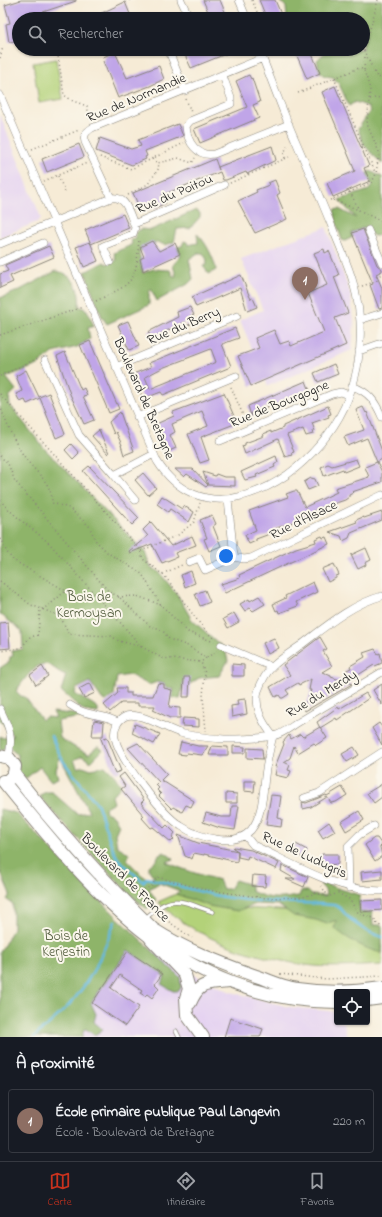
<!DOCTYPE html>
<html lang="fr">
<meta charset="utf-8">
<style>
body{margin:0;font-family:"Indie Flower",sans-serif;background:#20242c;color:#f1f3f6}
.controls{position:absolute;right:12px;bottom:12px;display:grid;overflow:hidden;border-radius:4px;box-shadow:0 1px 3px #0004}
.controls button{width:36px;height:36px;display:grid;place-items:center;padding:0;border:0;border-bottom:1px solid #363941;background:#171b24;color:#f1f3f6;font:20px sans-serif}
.you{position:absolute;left:226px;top:556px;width:14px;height:14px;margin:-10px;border:3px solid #fff;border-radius:50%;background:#1a73e8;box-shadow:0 0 0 6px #1a73e833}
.badge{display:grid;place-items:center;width:26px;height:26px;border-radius:50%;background:#c8321e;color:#fff;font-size:13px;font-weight:700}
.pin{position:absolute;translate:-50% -33px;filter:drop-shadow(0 1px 2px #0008)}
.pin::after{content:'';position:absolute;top:21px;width:14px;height:12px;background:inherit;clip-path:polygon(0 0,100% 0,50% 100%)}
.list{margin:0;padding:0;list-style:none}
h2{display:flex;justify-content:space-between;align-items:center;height:52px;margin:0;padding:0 16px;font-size:17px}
h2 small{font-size:13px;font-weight:400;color:#9ea1a6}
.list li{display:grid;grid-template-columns:26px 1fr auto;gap:12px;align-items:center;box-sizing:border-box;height:64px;margin:0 8px 8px;padding:0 8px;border:1px solid #363941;border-radius:4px}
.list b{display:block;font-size:15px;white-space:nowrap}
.list p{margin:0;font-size:13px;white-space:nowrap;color:#9ea1a6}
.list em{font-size:13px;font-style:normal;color:#9ea1a6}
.icon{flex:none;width:22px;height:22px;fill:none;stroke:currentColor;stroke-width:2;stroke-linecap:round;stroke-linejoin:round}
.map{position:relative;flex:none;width:382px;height:1037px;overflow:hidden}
.search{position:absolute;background:#171b24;box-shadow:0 1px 3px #0004;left:12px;right:12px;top:12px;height:44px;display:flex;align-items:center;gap:10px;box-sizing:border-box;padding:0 14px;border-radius:22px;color:#9ea1a6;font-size:15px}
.sheet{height:124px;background:#171b24}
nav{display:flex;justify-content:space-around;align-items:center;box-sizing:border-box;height:56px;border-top:1px solid #363941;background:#171b24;font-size:11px;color:#9ea1a6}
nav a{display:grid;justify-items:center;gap:2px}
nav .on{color:#c8321e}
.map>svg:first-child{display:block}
.built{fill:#e5d3f1}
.green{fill:#b3d279;stroke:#68774a}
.forest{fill:#8eb469;stroke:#556842}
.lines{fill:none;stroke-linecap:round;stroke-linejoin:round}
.stream{stroke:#64bae1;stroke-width:2.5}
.building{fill:#c0a5e8;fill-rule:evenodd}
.service-casing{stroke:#898479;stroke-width:5}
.minor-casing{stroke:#898479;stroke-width:8}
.primary-casing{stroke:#898479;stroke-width:14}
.trunk-casing{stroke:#898479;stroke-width:14}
.path{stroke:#898479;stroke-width:1.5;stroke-dasharray:1 3;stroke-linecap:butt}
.service{stroke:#fff;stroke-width:3.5}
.minor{stroke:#fff;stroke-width:7}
.primary{stroke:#fff;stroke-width:12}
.trunk{stroke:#fff;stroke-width:12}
.labels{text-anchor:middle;stroke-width:4;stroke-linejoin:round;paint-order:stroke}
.street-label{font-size:14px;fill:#1c1c1c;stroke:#fbf7ec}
.park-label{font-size:14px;fill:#515c3d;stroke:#fbf7ec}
</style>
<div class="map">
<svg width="382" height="1037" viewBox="0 0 382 1037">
<rect width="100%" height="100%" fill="#fbf7ec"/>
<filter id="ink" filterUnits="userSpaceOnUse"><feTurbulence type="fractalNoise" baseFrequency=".025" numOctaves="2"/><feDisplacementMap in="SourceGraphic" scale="8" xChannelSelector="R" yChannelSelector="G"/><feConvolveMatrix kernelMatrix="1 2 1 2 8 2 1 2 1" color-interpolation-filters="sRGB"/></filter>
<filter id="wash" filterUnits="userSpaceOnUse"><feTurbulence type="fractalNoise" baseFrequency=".012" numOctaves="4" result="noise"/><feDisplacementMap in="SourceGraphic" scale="16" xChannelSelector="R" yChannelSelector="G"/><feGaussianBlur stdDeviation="0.9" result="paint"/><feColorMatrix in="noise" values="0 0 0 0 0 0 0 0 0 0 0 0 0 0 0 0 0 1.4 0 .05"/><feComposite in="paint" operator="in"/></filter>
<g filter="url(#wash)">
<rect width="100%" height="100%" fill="#f6ebd6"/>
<path class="built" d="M 0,115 L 41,218 L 37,222 L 0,237 Z
M 326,227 L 350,293 L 354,322 L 352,350 L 268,386 L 240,320 L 263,310 L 241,259 Z
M 124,932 L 194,975 L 231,992 L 289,1007 L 337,1012 L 337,1022 L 344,1022 L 347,1037 L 47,1037 Z"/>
<path class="green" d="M 56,59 L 63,99 L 39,103 L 33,63 Z
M 176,894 L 239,908 L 299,911 L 336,920 L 382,945 L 382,965 C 360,966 337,968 314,966 C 260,960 198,941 158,902 Z"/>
<path class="forest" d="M 279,0 L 382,0 L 382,51 L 380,51 L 380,56 L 382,56 L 382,164 L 364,145 L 358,129 L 370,111 L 367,106 L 355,102 L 349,106 L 339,84 L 333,77 C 319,76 320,73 317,60 L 329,49 L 363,49 L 363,19 L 350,13 L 342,19 L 287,19 L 286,7 Z
M 370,171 L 382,177 L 382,235 L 374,236 L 363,228 L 351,233 L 353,237 L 345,241 L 342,240 L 337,225 L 334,210 L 339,209 L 356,218 L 339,200 L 369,190 L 372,185 L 367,173 Z
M 196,210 L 200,213 L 200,217 L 190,228 L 177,229 L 174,242 L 165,245 L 157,242 L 139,252 L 143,273 L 153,269 L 170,270 L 173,276 L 176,276 L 173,265 L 181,256 L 177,247 L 182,246 L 184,241 L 187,242 L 188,245 L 198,243 L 197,234 C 205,240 215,260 216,270 L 209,274 L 203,266 L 206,265 L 207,260 L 203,253 L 198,253 L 189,259 L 193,279 L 188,284 L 157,301 L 151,289 L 149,292 L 149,305 L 107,324 L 102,317 L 85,272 L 104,262 L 107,264 L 116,260 L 114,253 C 120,249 127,248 132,244 L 131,239 L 136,239 L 135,233 L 141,229 L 151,230 Z
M 56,271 C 73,274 81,289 79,306 L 87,310 L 94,326 L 88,328 L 90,339 L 77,347 L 53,353 L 38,365 L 6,377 L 16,390 L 9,397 L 10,405 L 43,447 L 145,552 L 151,568 L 158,571 L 177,594 L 192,620 L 225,649 L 228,661 L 219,676 L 199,678 L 190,684 L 183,684 L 180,699 L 172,698 L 174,689 L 165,687 L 165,684 L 157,682 L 149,685 L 130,675 L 117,677 L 114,695 L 106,701 L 102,699 L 90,682 L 76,689 L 75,694 C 82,699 91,702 98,708 L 98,713 L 84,711 L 61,691 L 66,675 C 59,673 55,668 49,665 C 37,659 22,683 16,691 L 21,696 L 25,697 L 42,720 L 46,717 L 56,718 L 53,712 L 82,715 L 82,717 L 58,721 L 60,738 L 76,748 L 89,754 L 98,746 L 103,750 L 91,762 L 82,756 L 74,760 L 78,768 L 83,766 L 91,769 L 105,766 L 115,776 L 121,786 L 112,796 L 114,803 L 105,808 L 106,812 L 114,816 L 119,825 L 115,834 L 117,846 L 127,852 L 129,855 L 127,860 L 143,876 L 149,879 L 154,877 L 149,870 L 149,866 L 157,860 L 158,856 L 164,852 L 174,859 L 166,862 C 184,870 200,875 219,880 L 223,889 L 229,889 L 235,880 L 251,885 L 251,891 C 262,896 271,899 283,898 C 289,898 293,896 299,896 L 301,891 L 308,891 L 312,895 L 326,896 L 325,890 L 320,884 L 325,884 L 359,895 L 360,913 L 372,912 L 373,925 L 382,925 L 382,953 C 364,949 348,939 334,928 L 337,921 L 333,921 L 327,924 L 316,920 L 294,916 L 278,905 L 255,904 L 238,911 L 209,906 L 176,894 L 180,891 L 159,883 L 149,889 L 156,900 L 147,909 L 129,894 L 43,801 L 40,795 L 46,792 L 52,792 L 77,814 L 89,812 L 60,757 L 56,770 L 58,778 L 51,781 L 40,767 L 25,779 L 17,770 L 18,755 L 7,746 L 0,752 L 0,736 L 3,738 L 13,736 L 0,720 L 0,668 L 9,662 L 10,657 L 13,656 L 12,651 L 23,649 L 22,631 L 0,614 L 0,298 L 18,291 Z
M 0,809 L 16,813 L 117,917 L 180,977 L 181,987 L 179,991 L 173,991 L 161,984 L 165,977 L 128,950 L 91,1003 L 96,1014 L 94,1022 L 103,1030 L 94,1035 L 86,1029 L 84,1029 L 82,1037 L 0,1037 L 0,952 L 13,929 L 13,904 L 7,900 L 10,894 L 0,871 Z"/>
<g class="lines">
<path class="stream" d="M 51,736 L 63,761 L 98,805 L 113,850 L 119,860 L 143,882 L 147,878 C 173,884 198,892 224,897 C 261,903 297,902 334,905 C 340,907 342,910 346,915 C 356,925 368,933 382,937
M 34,1037 C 46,1026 58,1017 68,1006 C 91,982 104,951 115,921"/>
</g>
<g id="blocks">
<path class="building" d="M 21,0 L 76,0 L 76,1 L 43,12 L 44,19 L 19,19 L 19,41 L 9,42 L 6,24 L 10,23 L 5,5 Z
M 203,0 L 220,0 L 228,19 L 211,19 Z
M 259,0 L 275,0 L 283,19 L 267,19 Z
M 125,2 L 132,19 L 89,19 Z
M 194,49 L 238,49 L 191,68 L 185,55 L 195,51 Z
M 294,49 L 310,49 L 320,73 L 307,79 Z
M 115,52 L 127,78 L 159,66 L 164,79 L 150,86 L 118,98 L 103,61 L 104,60 L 103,57 Z
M 249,75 L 251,79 L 252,78 L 260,102 L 253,105 L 259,118 L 200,143 L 194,129 L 247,107 L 236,81 Z
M 335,86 L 369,166 L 364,168 L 370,181 L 333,197 L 327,183 L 355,171 L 322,92 Z
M 178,124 L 183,136 L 145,151 L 147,156 L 145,157 L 146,159 L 132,165 L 96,151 L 100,138 L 131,149 L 141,146 L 138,140 Z
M 79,144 L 84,157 L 47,172 L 42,159 Z
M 272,146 L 276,160 L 247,174 L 246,172 L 226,180 L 223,180 L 220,172 L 162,195 L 166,203 L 157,207 L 141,212 L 133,193 L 215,159 L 219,170 L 218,167 Z
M 275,180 L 280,193 L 277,195 L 287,219 L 255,233 L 238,201 L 257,192 L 256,190 L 269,185 L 268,183 Z
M 123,214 L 129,228 L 91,244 L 85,230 Z
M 363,229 L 377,265 L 382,269 L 382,271 L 376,274 L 382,288 L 382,308 L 379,309 L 370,285 L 373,284 L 352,233 Z
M 152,241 L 159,251 L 175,243 L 180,254 L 143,271 L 140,259 L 144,257 L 140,247 Z
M 90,242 L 98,261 L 84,267 L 76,247 Z
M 49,246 L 54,257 L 10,276 L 13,282 L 0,288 L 0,274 L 8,271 L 5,265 Z
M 324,249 L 325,253 L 329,251 L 339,275 L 334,277 L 348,313 L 335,318 L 346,345 L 251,386 L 238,356 L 259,348 L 255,338 L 274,330 L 280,344 L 289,341 L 291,346 L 324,332 L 308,293 L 327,285 L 314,253 Z
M 241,275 L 249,295 L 251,299 L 253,298 L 257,307 L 247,311 L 240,288 L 196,307 L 192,297 Z
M 190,307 L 194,315 L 190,316 L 193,323 L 186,326 L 185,322 L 152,338 L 148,332 L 178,317 L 177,312 Z
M 128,321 L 139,346 L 129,350 L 118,325 Z
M 235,328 L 239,338 L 222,344 L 231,366 L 228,368 L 163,395 L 161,392 L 143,399 L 133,374 L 151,367 L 149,363 ZM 211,349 L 216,362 L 150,389 L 145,377 L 162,368 Z
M 90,341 L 119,409 L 109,413 L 80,345 Z
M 65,352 L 81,390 L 84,388 L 87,395 L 83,396 L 94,420 L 84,424 L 70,394 L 57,356 Z
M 334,364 L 338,374 L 318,382 L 314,373 Z
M 26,370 L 39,397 L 49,393 L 65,434 L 56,438 L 40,398 L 27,404 L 25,400 L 20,402 L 16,394 L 22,391 L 16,376 Z
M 306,381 L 310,391 L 274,406 L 273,404 L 258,411 L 259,413 L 251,416 L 248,406 Z
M 224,393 L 237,423 L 201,437 L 209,460 L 200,463 L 188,434 L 208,426 L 202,411 L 172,424 L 175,432 L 170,435 L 176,448 L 165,453 L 154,425 L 174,416 L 173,412 Z
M 328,406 L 331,414 L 328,415 L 329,417 L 312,423 L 315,431 L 312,431 L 313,434 L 306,436 L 303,429 L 287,435 L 294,452 L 291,453 L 292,455 L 285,457 L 278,439 L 245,454 L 242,446 L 245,445 L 245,443 L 264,436 L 263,434 L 271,431 L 271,433 L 283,428 L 283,426 Z
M 363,407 L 366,413 L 367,412 L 382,451 L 382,459 L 377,462 L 367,438 L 348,446 L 344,437 L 364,430 L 356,410 Z
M 120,412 L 134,451 L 124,455 L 121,445 L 122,445 L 116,432 L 114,434 L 109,422 Z
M 99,430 L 109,453 L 108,454 L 92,436 Z
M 71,444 L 79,453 L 73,459 L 65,450 Z
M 276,456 L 278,462 L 274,465 L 275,467 L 256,475 L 257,477 L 245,480 L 241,472 Z
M 356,459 L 359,466 L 344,472 L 343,469 L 324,476 L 321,467 L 328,464 L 332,466 Z
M 377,462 L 382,472 L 382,482 L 352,492 L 353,493 L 349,495 L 349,497 L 345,500 L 315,510 L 314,514 L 277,528 L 274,530 L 275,532 L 256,539 L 256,541 L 249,544 L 245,535 L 256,530 L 249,511 L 288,497 L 286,494 L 294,491 L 297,491 L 305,507 L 337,492 L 335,488 L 369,477 L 365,467 Z
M 89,466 L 139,518 L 132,525 L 83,471 Z
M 175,469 L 193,469 L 208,485 L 206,487 L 187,474 L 184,477 Z
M 203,472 L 215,476 L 216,474 L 224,477 L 235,477 L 235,486 L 208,485 Z
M 143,473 L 156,488 L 148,495 L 135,480 Z
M 311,478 L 315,479 L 318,486 L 308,490 L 304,482 Z
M 162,496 L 182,509 L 184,506 L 194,512 L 189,522 L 170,509 L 168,512 L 157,504 Z
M 382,512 L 382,520 L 351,533 L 349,538 L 343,541 L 341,536 L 329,532 L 357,522 L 356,520 L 363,517 L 364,518 Z
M 212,515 L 216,524 L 213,526 L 221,546 L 209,551 L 204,539 L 207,538 L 200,520 Z
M 151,522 L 171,546 L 192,536 L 196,545 L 175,553 L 177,557 L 162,563 L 152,544 L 130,553 L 129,551 L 148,536 L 143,530 Z
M 322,536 L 323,538 L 326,537 L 329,544 L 225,593 L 221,584 L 240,578 L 239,575 L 296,548 L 316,542 L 315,539 Z
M 366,548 L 371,560 L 365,563 L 366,565 L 358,569 L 351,555 Z
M 334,564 L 339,575 L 336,576 L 336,578 L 328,582 L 322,569 Z
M 191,571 L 195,583 L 185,587 L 181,575 Z
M 313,582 L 317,592 L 296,602 L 298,606 L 279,613 L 278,610 L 276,611 L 273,604 L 286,598 L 285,596 Z
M 205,590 L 210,602 L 200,606 L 195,594 Z
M 259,596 L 265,604 L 253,611 L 250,608 L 245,611 L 240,604 L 249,599 L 250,601 Z
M 234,613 L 239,622 L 228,628 L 223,619 Z
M 8,622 L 10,648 L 0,649 L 0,623 Z
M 320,637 L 327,649 L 323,651 L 332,666 L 322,672 L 331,676 L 331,677 L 352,684 L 305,711 L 302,705 L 308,700 L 311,690 L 309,690 L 311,679 L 299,685 L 298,683 L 286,690 L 289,694 L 283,698 L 281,698 L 279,695 L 275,697 L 270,687 L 290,675 L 283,665 Z
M 274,638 L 279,648 L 268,654 L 263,643 Z
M 375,649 L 378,654 L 380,653 L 382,663 L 375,666 L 374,665 L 350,680 L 345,671 L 351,668 L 350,666 L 365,657 L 363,653 Z
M 232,664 L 244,665 L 244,676 L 232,676 Z
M 42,666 L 48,676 L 36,685 L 30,675 Z
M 184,677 L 190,677 L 189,697 L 183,697 Z
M 90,683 L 95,693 L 84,698 L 79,689 Z
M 158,683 L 164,684 L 164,688 L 172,690 L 169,707 L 180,708 L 180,718 L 170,718 L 153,710 L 155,706 L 138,706 L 138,703 L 121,703 L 110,712 L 104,705 L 118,693 L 117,688 L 126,688 L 126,693 L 131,693 L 131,696 L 153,696 Z
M 382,684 L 382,705 L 373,690 Z
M 366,693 L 369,698 L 337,720 L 336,718 L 320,728 L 317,722 L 338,707 L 339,709 Z
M 245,699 L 247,714 L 232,717 L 231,706 L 238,705 L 237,700 Z
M 183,718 L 199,719 L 199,727 L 182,726 Z
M 94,720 L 104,722 L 103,736 L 92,736 Z
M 379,723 L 382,727 L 382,745 L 372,728 Z
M 135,724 L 160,734 L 154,744 L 132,733 Z
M 320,727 L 327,738 L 316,745 L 314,743 L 298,753 L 294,746 L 290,758 L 284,762 L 290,765 L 288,770 L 291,771 L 288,778 L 275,775 L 277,766 L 275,767 L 284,744 L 283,742 L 289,735 L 291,739 L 300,734 L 303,737 Z
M 107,737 L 121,771 L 115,773 L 101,739 Z
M 181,742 L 198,746 L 208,746 L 202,755 L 187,753 L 186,755 L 178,754 Z
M 138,743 L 167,774 L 161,780 L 194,801 L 191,807 L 186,805 L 182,812 L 173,807 L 172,809 L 159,796 L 161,794 L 157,790 L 159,788 L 156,785 L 159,782 L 128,748 Z
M 212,746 L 228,747 L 228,755 L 209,755 Z
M 233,746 L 245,747 L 244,753 L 233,753 Z
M 354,747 L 359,755 L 347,762 L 342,754 Z
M 247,748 L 262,749 L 263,759 L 247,758 Z
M 124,773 L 144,800 L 141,803 L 147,810 L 164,828 L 167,825 L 175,833 L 172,837 L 174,839 L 171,842 L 153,827 L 151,828 L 142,818 L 144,816 L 121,789 L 125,786 L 119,777 Z
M 244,781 L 255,781 L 254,792 L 244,791 Z
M 382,784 L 382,797 L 374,803 L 367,793 Z
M 342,787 L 347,795 L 336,802 L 331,803 L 327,797 L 311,807 L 303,809 L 302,802 L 306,803 L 326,795 L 327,796 Z
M 226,793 L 237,794 L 237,803 L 226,803 Z
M 271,795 L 281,796 L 278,818 L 282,819 L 281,827 L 266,825 Z
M 232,806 L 239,806 L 235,830 L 220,828 L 203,822 L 206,813 L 221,817 L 231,817 Z
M 359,811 L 364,820 L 346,831 L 341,822 Z
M 329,822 L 335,831 L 323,838 L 318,830 Z
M 178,835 L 198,843 L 238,851 L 237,862 L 204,854 L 204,855 L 194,853 L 192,859 L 185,856 Z
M 374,838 L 377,838 L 382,845 L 380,847 L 382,856 L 375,861 L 365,845 Z
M 296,844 L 307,850 L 303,858 L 292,853 Z
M 234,847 L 251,850 L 279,863 L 276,869 L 248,856 L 247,859 L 238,857 L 238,851 L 233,848 Z
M 322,854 L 338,854 L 338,864 L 319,866 Z
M 282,865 L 308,877 L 304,887 L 286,879 L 295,879 L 281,871 Z
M 382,870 L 382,879 L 362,881 L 361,872 Z
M 253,875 L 266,876 L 265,887 L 252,886 Z
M 382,900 L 382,910 L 361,912 L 360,901 Z
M 128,951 L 162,974 L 155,984 L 159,988 L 152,998 L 147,994 L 145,996 L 140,993 L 142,990 L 120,975 L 111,988 L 139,1007 L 125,1026 L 92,1003 Z
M 230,1018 L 263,1029 L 260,1037 L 224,1037 Z"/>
</g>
</g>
<g filter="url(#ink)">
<use href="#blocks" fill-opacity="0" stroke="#898479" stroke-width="1"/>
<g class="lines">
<defs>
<path id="service" d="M 145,919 C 172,892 180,901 213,912
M 176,1031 L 179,1037"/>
<path id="minor" d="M 181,0 L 190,19
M 239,0 L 247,19
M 168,49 L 185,91
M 223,76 L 231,98 L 231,104 L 190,121 L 186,126 C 187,142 197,157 214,154 L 289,124
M 0,95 L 157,461 C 176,492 207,506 242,496 C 273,488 300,468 321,443 C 359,399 369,338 353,282 C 348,264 339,245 332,227 C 321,200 309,172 297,144 C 283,113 272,81 259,49
M 111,198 L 85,142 C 83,135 86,132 92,128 L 263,58
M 368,230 L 382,263
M 0,244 L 111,198 C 126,195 129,213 134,224 L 224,185
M 0,262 L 43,243
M 110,262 L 103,246 L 133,234 L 135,228 L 134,224
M 360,320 L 382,313
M 359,351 L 382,343
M 45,360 L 79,435 L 114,475 L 154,454
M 116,367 L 237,316
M 352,386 C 369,392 375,401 382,417
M 137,417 L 236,376
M 220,441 L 332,394 L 341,392 L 349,395
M 114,475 L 135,500
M 228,499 L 234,557
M 189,562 L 199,558 L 205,570 L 234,557 L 244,559 L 251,558 L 382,495
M 221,645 L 272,667
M 70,705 C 87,717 101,713 118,722
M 0,709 C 9,727 14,738 8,758
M 273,736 C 270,747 268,758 266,769 C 263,787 264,814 251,830 C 235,848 199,838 181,826 C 162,814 120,760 115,738 C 113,730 117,721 124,717 C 137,709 165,729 180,733 C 194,737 210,738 225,739 C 240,739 258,739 273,736 C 282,735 293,725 302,720 C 329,704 355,688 382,672
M 273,736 C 263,723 254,709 258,691 C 261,683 265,674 272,667 C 280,659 291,652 301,645 C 325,627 352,604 382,596
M 304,798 L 319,793 L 382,752
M 245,835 L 253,845 C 294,864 335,891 382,891
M 349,888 L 348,846 L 359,835 L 374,826"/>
<path id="primary" d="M 0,756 L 9,758 L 15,766 L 14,774 L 9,779
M 14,774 C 57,829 103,880 153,929 C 185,950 221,963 256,976 C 269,980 282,987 297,989 C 324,993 355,992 382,988
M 3,781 C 94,893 180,1001 337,1002
M 367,1000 L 382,998"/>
<path id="trunk" d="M 151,939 L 185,975 L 189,989 L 186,998 L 187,1015 L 203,1037
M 190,1003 C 200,981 206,985 228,982"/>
</defs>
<use href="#service" class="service-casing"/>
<use href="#minor" class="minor-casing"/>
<use href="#primary" class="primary-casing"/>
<use href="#trunk" class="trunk-casing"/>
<path class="path" d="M 125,0 L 132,0
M 252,0 L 260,19
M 378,0 L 364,51 L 377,77 L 382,78
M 57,49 L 64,95 L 73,101 L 87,106 L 90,120
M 0,58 L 3,47
M 364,70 L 365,56
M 334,78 L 375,172
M 298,93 L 359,68 L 364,70 L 370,89 L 367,124 L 379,152 L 376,174 L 372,182 L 350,192 L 359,210 L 382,222
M 186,99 L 191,112
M 370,99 L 382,97
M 32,149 L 79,130
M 100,157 L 131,169 L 184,143
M 285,158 L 284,153 L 288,145
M 152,159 L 158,163
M 58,176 L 65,192
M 44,181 L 87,163
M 230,183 L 289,157
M 128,195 L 148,184 L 159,168 L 158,163 L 178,158 L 192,163 L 195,158
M 330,200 L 350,192
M 333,200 L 359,210
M 362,286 L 377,281 L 376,277 L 382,274
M 96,301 C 135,282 136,283 139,238
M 0,335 L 83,307
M 0,376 L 38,358
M 231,387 L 246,422
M 0,394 L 141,551 L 143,559 L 162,574 L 182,565
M 0,406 C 7,425 14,442 26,459 C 37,474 52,482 52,503 L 69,508 L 89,526 L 96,541 L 108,553 L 142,574 L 161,605 L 188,632 L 214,642
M 0,456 L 8,464 L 15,481 L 109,592 L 118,596 L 151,627 L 158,628 L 163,631 L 169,639 L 188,646 L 206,658 L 217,651
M 0,500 C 15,518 34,529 51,545 L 142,647 L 162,658 L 201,662
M 0,539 L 3,542 L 6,551 L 13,560 L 66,591 C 56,598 52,605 40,610 L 38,635 L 30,637 L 21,648 L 0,651
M 141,551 L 178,535 L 194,522 L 200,503
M 163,574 C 181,596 195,621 215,640
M 0,581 L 31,605 L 60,616 L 69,634 L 111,636 L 119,641 L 142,647
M 118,597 L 137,596 L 161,605
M 206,658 L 201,662 L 205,673 L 203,696 L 206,731
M 321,886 L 326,893 L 326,897
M 138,895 L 145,889 L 152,886 L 157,877 L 207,890 L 266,898 L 303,897 L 316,893 L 328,897 L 338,893 L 349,899 L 359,914 L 374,918 L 377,924 L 382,927
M 137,898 L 150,908
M 159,915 L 192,938
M 280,974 L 326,979 L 382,976"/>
<use href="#service" class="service"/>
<use href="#minor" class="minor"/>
<use href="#primary" class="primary"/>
<use href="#trunk" class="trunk"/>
</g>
</g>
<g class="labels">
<g class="street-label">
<text transform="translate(136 97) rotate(-23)" y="5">Rue de Normandie</text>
<text transform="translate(174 193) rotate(-23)" y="5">Rue du Poitou</text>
<text transform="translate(183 325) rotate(-23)" y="5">Rue du Berry</text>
<text transform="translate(145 398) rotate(66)" y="5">Boulevard de Bretagne</text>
<text transform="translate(279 403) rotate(-22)" y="5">Rue de Bourgogne</text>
<text transform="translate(303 519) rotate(-26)" y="5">Rue d'Alsace</text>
<text transform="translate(321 693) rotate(-31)" y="5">Rue du Merdy</text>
<text transform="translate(305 854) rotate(25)" y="5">Rue de Ludugris</text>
<text transform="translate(126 877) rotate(45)" y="5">Boulevard de France</text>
</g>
<g class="park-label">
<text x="89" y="601">Bois de<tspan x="89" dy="16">Kermoysan</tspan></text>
<text x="66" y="940">Bois de<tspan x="66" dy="16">Kerjestin</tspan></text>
</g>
</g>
</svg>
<div class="controls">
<button><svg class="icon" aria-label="locate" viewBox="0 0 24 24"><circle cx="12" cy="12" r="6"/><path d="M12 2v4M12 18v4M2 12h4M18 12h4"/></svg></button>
</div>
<div class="you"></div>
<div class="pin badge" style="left:305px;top:300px;background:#8d6e63">1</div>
<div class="search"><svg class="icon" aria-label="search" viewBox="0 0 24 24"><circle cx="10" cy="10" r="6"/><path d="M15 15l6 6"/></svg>Rechercher</div>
</div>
<section class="sheet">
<h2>À proximité<small></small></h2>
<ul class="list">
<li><span class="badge" style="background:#8d6e63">1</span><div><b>École primaire publique Paul Langevin</b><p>École · Boulevard de Bretagne</p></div><em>220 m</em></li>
</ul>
</section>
<nav>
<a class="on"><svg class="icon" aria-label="map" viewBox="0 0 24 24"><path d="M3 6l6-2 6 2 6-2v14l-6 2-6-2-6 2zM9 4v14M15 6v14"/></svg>Carte</a>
<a><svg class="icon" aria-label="directions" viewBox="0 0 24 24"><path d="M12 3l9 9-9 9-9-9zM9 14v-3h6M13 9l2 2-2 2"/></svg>Itinéraire</a>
<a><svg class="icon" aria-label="saved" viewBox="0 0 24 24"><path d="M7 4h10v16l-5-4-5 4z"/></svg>Favoris</a>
</nav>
